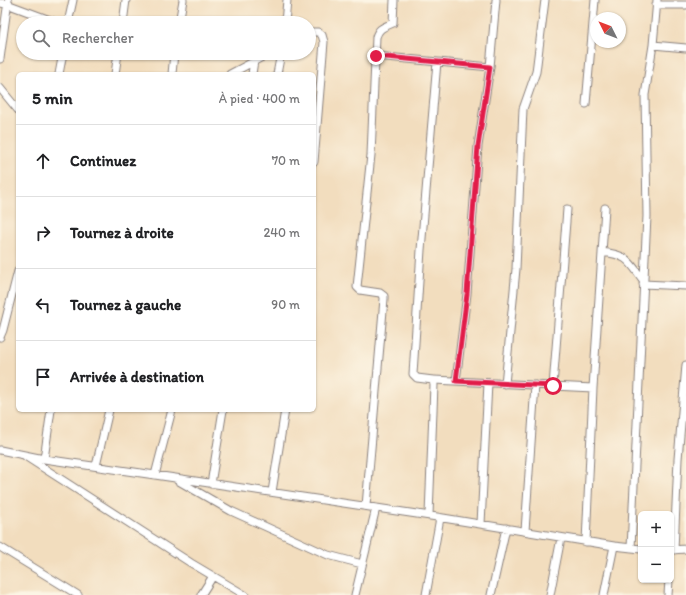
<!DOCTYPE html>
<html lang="fr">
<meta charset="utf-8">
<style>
body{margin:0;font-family:Itim,sans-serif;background:#f6f6f6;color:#202124}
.controls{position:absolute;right:12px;bottom:12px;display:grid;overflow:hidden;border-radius:6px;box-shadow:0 1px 3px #0004}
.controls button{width:36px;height:36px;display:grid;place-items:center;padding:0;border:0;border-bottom:1px solid #e0e0e0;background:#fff;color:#202124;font:20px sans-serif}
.compass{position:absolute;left:590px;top:12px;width:36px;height:36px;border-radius:50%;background:#fff;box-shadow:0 1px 3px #0004;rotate:312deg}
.stop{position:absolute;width:12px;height:12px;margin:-9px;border:3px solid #e11d48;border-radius:50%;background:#fff}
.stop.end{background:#e11d48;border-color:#fff;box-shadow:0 1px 4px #0008}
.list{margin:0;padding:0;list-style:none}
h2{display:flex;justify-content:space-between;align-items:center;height:52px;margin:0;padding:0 16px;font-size:17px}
h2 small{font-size:13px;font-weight:400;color:#757577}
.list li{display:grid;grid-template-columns:26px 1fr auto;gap:12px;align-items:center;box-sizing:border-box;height:72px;padding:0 16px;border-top:1px solid #e0e0e0}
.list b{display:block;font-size:15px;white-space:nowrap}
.list em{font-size:13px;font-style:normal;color:#757577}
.icon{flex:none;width:22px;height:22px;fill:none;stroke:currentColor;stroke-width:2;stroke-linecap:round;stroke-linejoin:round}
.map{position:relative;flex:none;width:686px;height:595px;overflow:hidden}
.search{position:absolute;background:#fff;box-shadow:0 1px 3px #0004;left:16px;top:16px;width:300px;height:44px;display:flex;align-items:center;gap:10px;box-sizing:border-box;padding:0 14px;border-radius:22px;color:#757577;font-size:15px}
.panel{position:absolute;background:#fff;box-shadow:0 1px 3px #0004;left:16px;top:72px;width:300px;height:340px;border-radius:6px}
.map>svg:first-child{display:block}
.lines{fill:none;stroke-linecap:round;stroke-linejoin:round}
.minor-casing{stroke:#8a807c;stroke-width:9}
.minor{stroke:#fff;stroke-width:7}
.route{stroke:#e11d48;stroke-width:5}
</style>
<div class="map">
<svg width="686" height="595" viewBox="0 0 686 595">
<rect width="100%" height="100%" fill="#fcf5e5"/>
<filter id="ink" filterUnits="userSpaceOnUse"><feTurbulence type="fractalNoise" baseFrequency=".025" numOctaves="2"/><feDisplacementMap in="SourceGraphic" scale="8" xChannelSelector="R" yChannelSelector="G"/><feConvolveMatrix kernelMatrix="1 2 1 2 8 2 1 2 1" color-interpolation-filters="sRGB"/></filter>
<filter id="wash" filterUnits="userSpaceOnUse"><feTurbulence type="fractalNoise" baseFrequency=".012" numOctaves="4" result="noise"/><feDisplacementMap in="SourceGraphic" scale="16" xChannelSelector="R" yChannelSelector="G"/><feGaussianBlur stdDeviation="0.9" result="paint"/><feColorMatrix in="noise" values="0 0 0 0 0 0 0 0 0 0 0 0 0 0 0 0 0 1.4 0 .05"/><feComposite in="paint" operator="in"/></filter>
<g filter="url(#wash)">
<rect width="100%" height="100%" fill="#f2ddbe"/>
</g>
<g filter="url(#ink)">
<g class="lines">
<defs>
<path id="minor" d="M 0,3 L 7,4 L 58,23
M 656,5 L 686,5
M 68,23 L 73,0
M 123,23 L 126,0
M 179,23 L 183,0
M 285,23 L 287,0
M 309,32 L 318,32 L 322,35 L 324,42 L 314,162
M 653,45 L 686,48
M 376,56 L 490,67
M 0,59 L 8,1
M 59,74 L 63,53
M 115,74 L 118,53
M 172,74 L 174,53
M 230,74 L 270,53
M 252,74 L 254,61
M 277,74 L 281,53
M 0,88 L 18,110
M 586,104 L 595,0
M 602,252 C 628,255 629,261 643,280
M 643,284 L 686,286
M 0,337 L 3,330 L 18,271
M 434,380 L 593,388
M 456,381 L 467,294 L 478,146 L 490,67 L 496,0
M 505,384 L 516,269 L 523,109 L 536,72 L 545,0
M 553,386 L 567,209
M 0,450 L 44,459 L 155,475 L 437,517 L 614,546 L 641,549
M 25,456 L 191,563 L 245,595
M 44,459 L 51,410
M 96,466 L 109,410
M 155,475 L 172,410
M 177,480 L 231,511 L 328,555 L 362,564
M 211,484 L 223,410
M 272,492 L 285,410
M 366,506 L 384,299 L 384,296 L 380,293 L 360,290 L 357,287 L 371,155 L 376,37 C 379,27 385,27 393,23 L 394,0
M 429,515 L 434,385 L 433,380 L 417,378 L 413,374 L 421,250 L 437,62
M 481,524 L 488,383
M 525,531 L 535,385
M 586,542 L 593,388 L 605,208
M 0,547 L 78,595
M 631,548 L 647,216 L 645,95 L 653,45 L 657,0
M 671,550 L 686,549
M 674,550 L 678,459 L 686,365
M 201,595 L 213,576
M 355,595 L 376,508
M 426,595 L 440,518
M 491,595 L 506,528
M 550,595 L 561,538
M 604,595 L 614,546
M 668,595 L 669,580"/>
</defs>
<use href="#minor" class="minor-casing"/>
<use href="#minor" class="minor"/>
</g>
</g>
<g class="lines" filter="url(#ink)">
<path class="route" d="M 376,56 L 490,67 L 478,146 L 467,294 L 456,381 L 553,386"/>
</g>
</svg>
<div class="controls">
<button>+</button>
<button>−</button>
</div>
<svg class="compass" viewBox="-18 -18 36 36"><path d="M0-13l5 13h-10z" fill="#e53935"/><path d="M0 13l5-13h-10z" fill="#757577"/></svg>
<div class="stop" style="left:553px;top:386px"></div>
<div class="stop end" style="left:376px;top:56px"></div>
<div class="search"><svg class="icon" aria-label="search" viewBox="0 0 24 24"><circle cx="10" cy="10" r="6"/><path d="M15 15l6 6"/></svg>Rechercher</div>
<section class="panel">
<h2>5 min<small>À pied · 400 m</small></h2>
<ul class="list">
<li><svg class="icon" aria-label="ahead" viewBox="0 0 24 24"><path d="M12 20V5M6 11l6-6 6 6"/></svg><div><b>Continuez</b></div><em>70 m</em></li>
<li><svg class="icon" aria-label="right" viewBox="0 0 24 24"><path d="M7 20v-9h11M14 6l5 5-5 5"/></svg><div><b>Tournez à droite</b></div><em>240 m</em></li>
<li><svg class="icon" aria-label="left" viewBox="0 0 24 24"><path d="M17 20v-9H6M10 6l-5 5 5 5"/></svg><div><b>Tournez à gauche</b></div><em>90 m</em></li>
<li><svg class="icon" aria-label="arrive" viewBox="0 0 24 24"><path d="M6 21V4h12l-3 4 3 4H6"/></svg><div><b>Arrivée à destination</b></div></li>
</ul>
</section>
</div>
